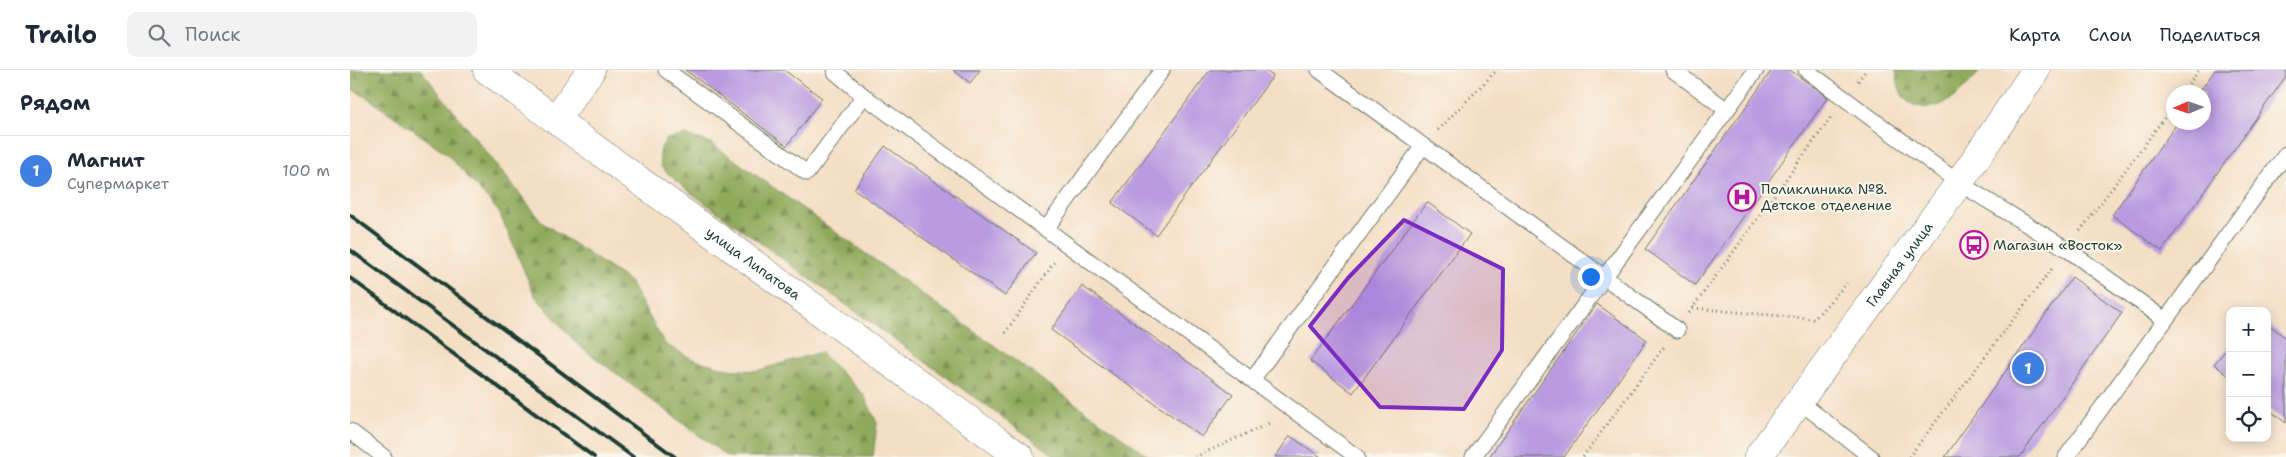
<!DOCTYPE html>
<html lang="ru">
<meta charset="utf-8">
<style>
body{margin:0;font-family:"Shantell Sans",sans-serif;background:#f2f2f3;color:#1f2937}
.controls{position:absolute;right:15px;bottom:15px;display:grid;overflow:hidden;border-radius:10px;box-shadow:0 2px 12px #0003}
.controls button{width:45px;height:45px;display:grid;place-items:center;padding:0;border:0;border-bottom:1px solid #e0e1e3;background:#fff;color:#1f2937;font:25px sans-serif}
.compass{position:absolute;left:1816px;top:15px;width:45px;height:45px;border-radius:50%;background:#fff;box-shadow:0 2px 12px #0003;rotate:268deg}
.you{position:absolute;left:1240px;top:206px;width:18px;height:18px;margin:-12px;border:4px solid #fff;border-radius:50%;background:#1a73e8;box-shadow:0 0 0 8px #1a73e833}
.badge{display:grid;place-items:center;width:32px;height:32px;border-radius:50%;background:#b45309;color:#fff;font-size:16px;font-weight:700}
.pin{position:absolute;translate:-50% -50%;border:2px solid #fff;box-shadow:0 1px 5px #0006}
.list{margin:0;padding:0;list-style:none}
h2{display:flex;justify-content:space-between;align-items:center;height:65px;margin:0;padding:0 20px;font-size:21px}
h2 small{font-size:16px;font-weight:400;color:#747a83}
.list li{display:grid;grid-template-columns:32px 1fr auto;gap:15px;align-items:center;box-sizing:border-box;height:70px;padding:0 20px;border-top:1px solid #e0e1e3}
.list b{display:block;font-size:19px;white-space:nowrap}
.list p{margin:0;font-size:16px;white-space:nowrap;color:#747a83}
.list em{font-size:16px;font-style:normal;color:#747a83}
.icon{flex:none;width:28px;height:28px;fill:none;stroke:currentColor;stroke-width:2;stroke-linecap:round;stroke-linejoin:round}
.map{position:relative;flex:none;width:1936px;height:387px;overflow:hidden}
header{display:flex;align-items:center;gap:30px;box-sizing:border-box;height:70px;padding:0 25px;background:#fff;border-bottom:1px solid #e0e1e3}
header strong{font-size:24px}
nav{display:flex;gap:28px;margin-inline-start:auto;font-size:18px}
.search{width:350px;height:45px;background:#f2f2f3;display:flex;align-items:center;gap:12px;box-sizing:border-box;padding:0 18px;border-radius:10px;color:#747a83;font-size:19px}
main{display:flex}
aside{flex:1;background:#fff}
.map>svg:first-child{display:block}
.forest{fill:url(#forest-firs);stroke:#587448}
.building{fill:#ba9be1}
.lines{fill:none;stroke-linecap:round;stroke-linejoin:round}
.service-casing{stroke:#6a7566;stroke-width:17}
.minor-casing{stroke:#6a7566;stroke-width:29}
.tertiary-casing{stroke:#6a7566;stroke-width:29}
.path{stroke:#6a7566;stroke-width:3;stroke-dasharray:1 4;stroke-linecap:butt}
.service{stroke:#fff;stroke-width:15}
.minor{stroke:#fff;stroke-width:28}
.tertiary{stroke:#fff;stroke-width:28}
.rail{stroke:#1f3d34;stroke-width:4}
.marked{fill:#7b2cbf;fill-opacity:0.2;stroke:#7b2cbf;stroke-width:4;stroke-linejoin:round}
.labels{text-anchor:middle;stroke-width:4;stroke-linejoin:round;paint-order:stroke}
.poi-label{font-size:14px;fill:#1f3d34;stroke:#fbf7ec;text-anchor:start}
.street-label{font-size:14px;fill:#1f3d34;stroke:#fbf7ec}
</style>
<header>
<strong>Trailo</strong>
<div class="search"><svg class="icon" aria-label="search" viewBox="0 0 24 24"><circle cx="10" cy="10" r="6"/><path d="M15 15l6 6"/></svg>Поиск</div>
<nav><a>Карта</a><a>Слои</a><a>Поделиться</a></nav>
</header>
<main>
<aside>
<h2>Рядом<small></small></h2>
<ul class="list">
<li><span class="badge" style="background:#3f7fe0">1</span><div><b>Магнит</b><p>Супермаркет</p></div><em>100 m</em></li>
</ul>
</aside>
<div class="map">
<svg width="1936" height="387" viewBox="0 0 1936 387">
<defs>
<pattern id="forest-firs" width="22" height="20" patternUnits="userSpaceOnUse" patternTransform="scale(1.25)"><rect width="22" height="20" fill="#90aa5c"/><path d="M5 1l3.5 6h-7zM16 11l3.5 6h-7z" fill="#758c4d"/></pattern>
</defs>
<rect width="100%" height="100%" fill="#fbf7ec"/>
<filter id="ink" filterUnits="userSpaceOnUse"><feTurbulence type="fractalNoise" baseFrequency=".02" numOctaves="2"/><feDisplacementMap in="SourceGraphic" scale="10" xChannelSelector="R" yChannelSelector="G"/><feConvolveMatrix kernelMatrix="1 2 1 2 8 2 1 2 1" color-interpolation-filters="sRGB"/></filter>
<filter id="wash" filterUnits="userSpaceOnUse"><feTurbulence type="fractalNoise" baseFrequency=".0096" numOctaves="4" result="noise"/><feDisplacementMap in="SourceGraphic" scale="20" xChannelSelector="R" yChannelSelector="G"/><feGaussianBlur stdDeviation="1.12" result="paint"/><feColorMatrix in="noise" values="0 0 0 0 0 0 0 0 0 0 0 0 0 0 0 0 0 1.4 0 .05"/><feComposite in="paint" operator="in"/></filter>
<g filter="url(#wash)">
<rect width="100%" height="100%" fill="#f4dec4"/>
<path class="forest" d="M 0,0 L 71,0 L 193,153 L 279,211 L 315,274 L 342,289 L 378,299 L 406,301 L 470,282 L 514,325 L 527,353 L 523,387 L 378,387 L 228,275 L 185,226 L 149,142 L 96,83 L 18,28 L 0,18 Z
M 1546,0 L 1631,0 C 1613,20 1591,47 1562,34 C 1550,29 1547,12 1546,0 Z
M 335,65 L 361,73 L 800,387 L 707,387 L 333,117 L 311,97 L 309,82 L 316,69 Z"/>
<g id="blocks">
<path class="building" d="M 335,0 L 434,0 L 472,28 L 437,76 Z
M 603,0 L 630,0 L 620,13 Z
M 860,0 L 914,0 L 923,6 L 806,165 L 762,133 Z
M 1422,0 L 1440,0 L 1478,27 L 1345,215 L 1295,179 Z
M 1865,0 L 1936,0 L 1936,6 L 1812,181 L 1762,145 L 1828,52 L 1854,52 L 1854,22 L 1849,22 Z
M 535,76 L 686,183 L 655,226 L 504,119 Z
M 1077,132 L 1120,164 L 1003,323 L 960,291 Z
M 1722,207 L 1772,243 L 1670,387 L 1595,387 Z
M 732,216 L 883,324 L 852,367 L 701,260 Z
M 1247,234 L 1297,270 L 1214,387 L 1139,387 Z
M 1917,253 L 1936,268 L 1936,353 L 1917,338 Z
M 1880,275 L 1880,307 L 1864,294 Z
M 940,366 L 971,387 L 925,387 Z"/>
</g>
</g>
<g filter="url(#ink)">
<use href="#blocks" fill-opacity="0" stroke="#6a7566" stroke-width="1"/>
<g class="lines">
<defs>
<path id="service" d="M 316,0 L 457,103 L 514,26
M 487,0 L 485,2 L 514,26 L 1007,387
M 969,0 L 1327,260
M 1323,0 L 1377,40
M 1456,0 L 1609,113 L 1717,179 L 1815,250
M 696,159 L 812,0
M 902,310 L 1073,76
M 1450,332 L 1521,387
M 0,361 L 34,387
M 1123,387 L 1406,0
M 1716,387 L 1936,84"/>
<path id="minor" d="M 206,49 L 241,0"/>
<g id="tertiary">
<path id="s1" d="M 137,0 L 670,387"/>
<path id="s2" d="M 1408,387 L 1609,113 L 1686,0"/>
</g>
</defs>
<use href="#service" class="service-casing"/>
<use href="#minor" class="minor-casing"/>
<use href="#tertiary" class="tertiary-casing"/>
<path class="path" d="M 1508,11 L 1516,0
M 1833,22 L 1849,0
M 1088,60 L 1147,0
M 1730,161 L 1824,35
M 1343,238 L 1464,249 L 1497,213
M 1339,243 L 1482,46
M 655,263 L 705,191
M 845,387 L 922,352
M 1233,387 L 1314,277
M 1559,387 L 1704,196"/>
<use href="#service" class="service"/>
<use href="#minor" class="minor"/>
<use href="#tertiary" class="tertiary"/>
<path class="rail" d="M 0,145 L 325,387
M 0,180 L 283,387
M 0,208 L 244,387"/>
</g>
</g>
<path class="marked" d="M 1054,150 L 1153,199 L 1152,280 L 1114,339 L 1030,337 L 960,256 L 998,208 Z"/>
<defs>
<symbol id="hospital-ring" viewBox="-11 -11 22 22"><circle r="9.5" fill="#fbf7ec" stroke="#b5179e" stroke-width="1.5"/><path d="M-5-5h3v3.5h4V-5h3V5h-3V1.5h-4V5h-3Z" fill="#b5179e"/></symbol>
<symbol id="bus-ring" viewBox="-11 -11 22 22"><circle r="9.5" fill="#fbf7ec" stroke="#b5179e" stroke-width="1.5"/><path d="M-5-6H5V4H4V6H2V4H-2V6H-4V4H-5ZM-3.5-4V0h7V-4ZM-3.5 1.2v1.5H-2V1.2ZM2 1.2v1.5H3.5V1.2Z" fill="#b5179e"/></symbol>
</defs>
<g fill-rule="evenodd">
<use href="#hospital-ring" x="1376" y="111" width="32" height="32"/>
<use href="#bus-ring" x="1608" y="159" width="32" height="32"/>
</g>
<g class="labels">
<g class="poi-label">
<text x="1411" y="124">Поликлиника №8.<tspan x="1411" dy="16">Детское отделение</tspan></text>
<text x="1643" y="180">Магазин «Восток»</text>
</g>
<g class="street-label">
<text dy="5" stroke="none"><textPath href="#s1" startOffset="329">улица Липатова</textPath></text>
<text dy="5" stroke="none"><textPath href="#s2" startOffset="239">Главная улица</textPath></text>
</g>
</g>
</svg>
<div class="controls">
<button>+</button>
<button>−</button>
<button><svg class="icon" aria-label="locate" viewBox="0 0 24 24"><circle cx="12" cy="12" r="6"/><path d="M12 2v4M12 18v4M2 12h4M18 12h4"/></svg></button>
</div>
<svg class="compass" viewBox="-18 -18 36 36"><path d="M0-13l5 13h-10z" fill="#e53935"/><path d="M0 13l5-13h-10z" fill="#747a83"/></svg>
<div class="you"></div>
<div class="pin badge" style="left:1678px;top:298px;background:#3f7fe0">1</div>
</div>
</main>
